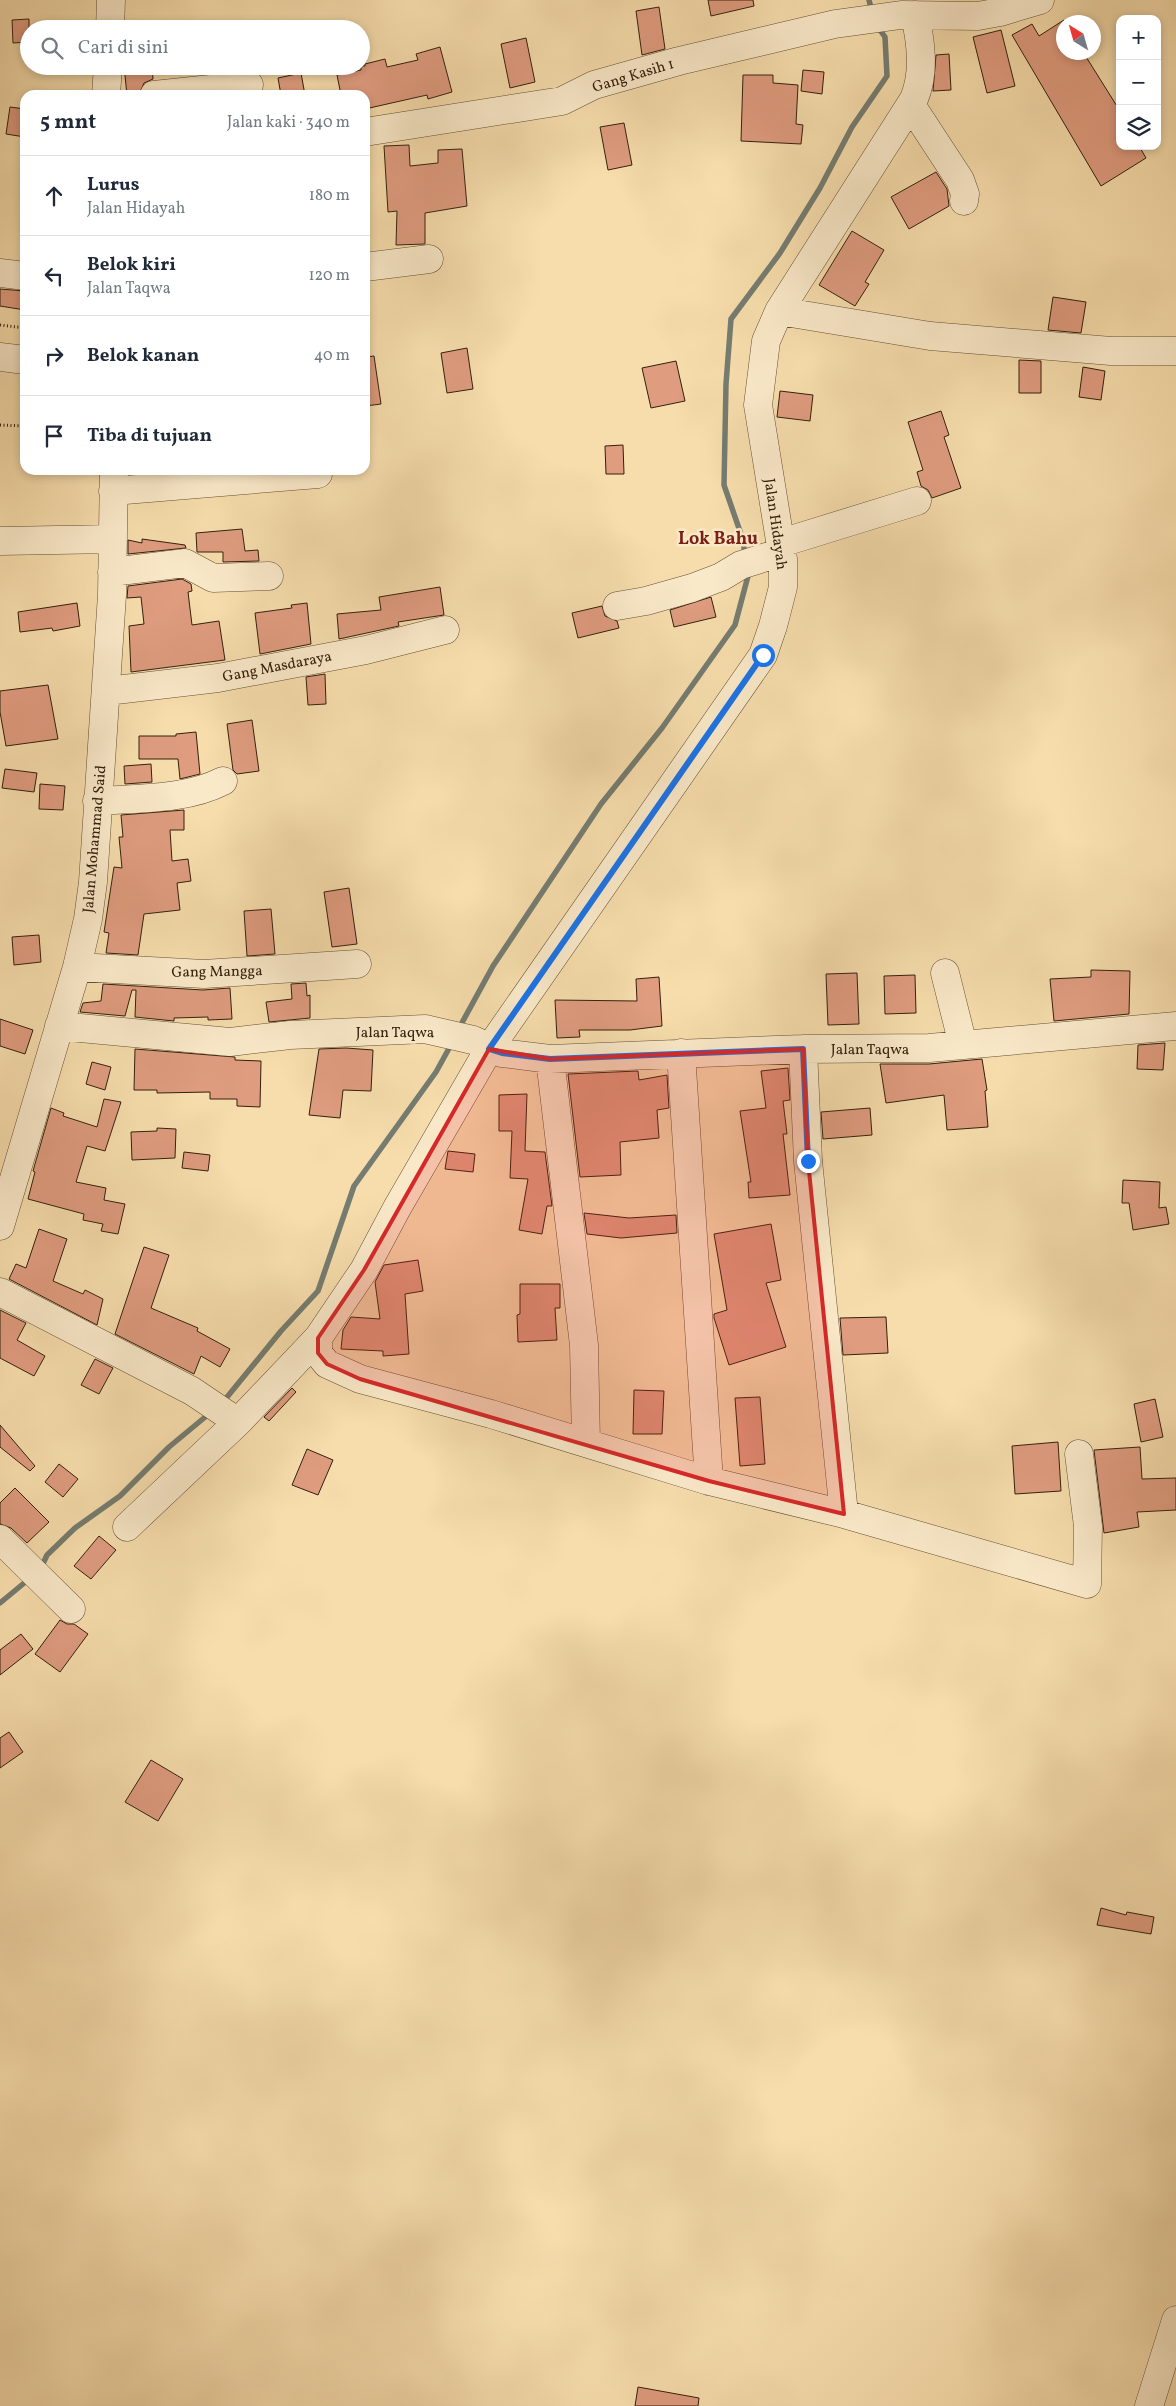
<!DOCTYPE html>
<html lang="id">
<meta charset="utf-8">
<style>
body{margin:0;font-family:Vollkorn,serif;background:#f2f2f3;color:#1f2937}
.controls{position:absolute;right:15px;top:15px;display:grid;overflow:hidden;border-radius:10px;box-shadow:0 2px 8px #0003}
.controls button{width:45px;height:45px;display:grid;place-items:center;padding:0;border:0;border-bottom:1px solid #e0e1e3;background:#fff;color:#1f2937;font:25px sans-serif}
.compass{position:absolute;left:1056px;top:15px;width:45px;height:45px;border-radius:50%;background:#fff;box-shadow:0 2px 8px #0003;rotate:323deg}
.stop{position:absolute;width:15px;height:15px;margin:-11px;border:4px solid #1a73e8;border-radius:50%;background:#fff}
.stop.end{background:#1a73e8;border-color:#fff;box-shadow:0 1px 5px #0008}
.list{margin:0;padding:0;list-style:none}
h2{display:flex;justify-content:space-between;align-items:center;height:65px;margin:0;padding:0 20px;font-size:21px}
h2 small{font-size:16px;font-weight:400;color:#747a83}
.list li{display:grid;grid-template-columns:32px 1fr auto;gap:15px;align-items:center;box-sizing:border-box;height:80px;padding:0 20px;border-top:1px solid #e0e1e3}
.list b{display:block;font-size:19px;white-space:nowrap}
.list p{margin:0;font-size:16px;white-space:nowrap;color:#747a83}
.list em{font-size:16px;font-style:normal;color:#747a83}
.icon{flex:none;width:28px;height:28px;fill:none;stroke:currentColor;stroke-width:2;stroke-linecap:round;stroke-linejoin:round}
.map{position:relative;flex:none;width:1176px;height:2406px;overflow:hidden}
.search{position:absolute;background:#fff;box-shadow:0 2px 8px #0003;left:20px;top:20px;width:350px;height:55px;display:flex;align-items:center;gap:12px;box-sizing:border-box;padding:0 18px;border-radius:28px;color:#747a83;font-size:19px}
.panel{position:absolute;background:#fff;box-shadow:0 2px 8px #0003;left:20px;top:90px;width:350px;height:385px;border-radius:15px}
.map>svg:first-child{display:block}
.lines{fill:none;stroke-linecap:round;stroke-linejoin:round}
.stream{stroke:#757c71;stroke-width:5.5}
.building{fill:#df9c7f;stroke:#32200d}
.minor-casing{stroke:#634f35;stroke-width:29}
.path{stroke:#32200d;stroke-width:3;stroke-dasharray:1 2.5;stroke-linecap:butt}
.minor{stroke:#fae9c9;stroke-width:28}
.route{stroke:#1a73e8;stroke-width:6}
.marked{fill:#d62828;fill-opacity:0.2;stroke:#d62828;stroke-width:4;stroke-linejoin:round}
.labels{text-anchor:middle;stroke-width:5;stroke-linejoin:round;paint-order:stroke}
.street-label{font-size:15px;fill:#32200d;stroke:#fae9c9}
.quarter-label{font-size:18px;font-weight:bold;fill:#7a1f14;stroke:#fae9c9}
</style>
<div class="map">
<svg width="1176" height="2406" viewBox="0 0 1176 2406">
<rect width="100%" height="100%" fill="#f7ddac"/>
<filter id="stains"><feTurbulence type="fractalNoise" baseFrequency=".004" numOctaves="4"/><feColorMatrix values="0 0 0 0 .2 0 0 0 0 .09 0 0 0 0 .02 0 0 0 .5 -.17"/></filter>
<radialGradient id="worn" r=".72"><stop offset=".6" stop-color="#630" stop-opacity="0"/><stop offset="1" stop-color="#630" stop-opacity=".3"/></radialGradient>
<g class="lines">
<path class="stream" d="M 869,0 L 872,12
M 745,556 L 743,540 L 724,485 L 726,384 L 731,319 L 780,253 L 820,188 L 852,127 L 887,76 L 885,37 L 877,26
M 458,1030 L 493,966 L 601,804 L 662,728 L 735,625 L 748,576 L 747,570
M 223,1402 L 281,1331 L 318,1291 L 354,1186 L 436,1072 L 452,1043
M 41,1568 L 47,1555 L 75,1528 L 120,1496 L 169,1447 L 210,1413
M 0,1603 L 29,1579"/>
</g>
<path class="building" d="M 708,0 L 753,0 L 754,6 L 711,16 Z
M 659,7 L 665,49 L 642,55 L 636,11 Z
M 29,19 L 29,42 L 13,43 L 12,20 Z
M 1064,20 L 1064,52 L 1083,52 L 1120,111 L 1120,146 L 1139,146 L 1146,158 L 1101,186 L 1012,35 L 1032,24 L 1039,36 Z
M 1001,30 L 1015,86 L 987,93 L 973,37 Z
M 526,38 L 535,82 L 510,88 L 501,44 Z
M 440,47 L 452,92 L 428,99 L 427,95 L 365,109 L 365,95 L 341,95 L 337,75 L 361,70 L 361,66 L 365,66 L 365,64 L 385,59 L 387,67 L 418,60 L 416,54 Z
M 949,54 L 951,90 L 933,91 L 936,55 Z
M 124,66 L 152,66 L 153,79 L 144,83 L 139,95 L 127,95 Z
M 803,70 L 824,72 L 822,94 L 801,91 Z
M 301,73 L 305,95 L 281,95 L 278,78 Z
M 743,75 L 773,75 L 773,83 L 798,85 L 796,124 L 803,125 L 801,144 L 741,141 Z
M 10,107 L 25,109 L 25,137 L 6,134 Z
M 624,123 L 632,165 L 608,170 L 600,127 Z
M 409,145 L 410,166 L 438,163 L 438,150 L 462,149 L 467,206 L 425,213 L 425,244 L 396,245 L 397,211 L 388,212 L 384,146 Z
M 936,172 L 947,189 L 949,206 L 909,229 L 891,197 Z
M 852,231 L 884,250 L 865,282 L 869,284 L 855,306 L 819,285 Z
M 0,289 L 25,291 L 25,310 L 0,306 Z
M 1053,297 L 1086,302 L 1081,333 L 1048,330 Z
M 467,348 L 473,389 L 447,393 L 441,353 Z
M 374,356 L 381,404 L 365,406 L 365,357 Z
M 1019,360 L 1041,361 L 1041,393 L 1019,393 Z
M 676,361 L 685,401 L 651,408 L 642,368 Z
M 1083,367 L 1105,371 L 1101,400 L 1079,397 Z
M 780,391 L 813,395 L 810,421 L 777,417 Z
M 941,411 L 949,435 L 944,437 L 961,488 L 932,498 L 928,490 L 921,486 L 917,472 L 923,470 L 908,422 Z
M 623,445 L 624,474 L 606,474 L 605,446 Z
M 242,529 L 245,551 L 258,550 L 259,561 L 223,562 L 223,552 L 197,552 L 196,533 Z
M 142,539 L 185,545 L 186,548 L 128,554 L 128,540 L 142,543 Z
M 182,579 L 191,584 L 192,591 L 188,592 L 192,625 L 219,621 L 225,660 L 131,672 L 129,626 L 144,624 L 141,597 L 127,598 L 128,586 Z
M 440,587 L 444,615 L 398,622 L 399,626 L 339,639 L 337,614 L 381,610 L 379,597 Z
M 711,597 L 716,617 L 674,627 L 670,610 Z
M 77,603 L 80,626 L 53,631 L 52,628 L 20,632 L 18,612 Z
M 307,603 L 311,644 L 260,654 L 255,613 L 292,608 L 291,605 Z
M 602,606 L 605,616 L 617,621 L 619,628 L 578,638 L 572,613 Z
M 325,674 L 326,704 L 308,705 L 306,677 Z
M 48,685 L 58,739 L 6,746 L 0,712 L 0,691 Z
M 252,720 L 259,771 L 237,774 L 233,770 L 227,724 Z
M 196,732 L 200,774 L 180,779 L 178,759 L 139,759 L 139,736 L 176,736 L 176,734 Z
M 151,764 L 152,782 L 125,784 L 124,766 Z
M 5,769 L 37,773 L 34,792 L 2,788 Z
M 40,784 L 65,786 L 63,810 L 39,809 Z
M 184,810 L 184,830 L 170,830 L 172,861 L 188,859 L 191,881 L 177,883 L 180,910 L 144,914 L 138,955 L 106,953 L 109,933 L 104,932 L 114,867 L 122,868 L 119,837 L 123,837 L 121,815 Z
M 349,888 L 357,944 L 332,947 L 324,892 Z
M 271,909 L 275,954 L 247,956 L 244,911 Z
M 39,935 L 41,962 L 14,965 L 12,937 Z
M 1091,970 L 1130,971 L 1129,1014 L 1054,1021 L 1050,979 L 1091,977 Z
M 857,973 L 859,1024 L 828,1025 L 826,974 Z
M 915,975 L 916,1013 L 885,1014 L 884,976 Z
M 659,977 L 662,1026 L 630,1030 L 579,1030 L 580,1037 L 557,1038 L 555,1000 L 637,1001 L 636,979 Z
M 306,983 L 307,996 L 310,995 L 310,1018 L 269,1022 L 266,1002 L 292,999 L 291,984 Z
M 103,984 L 203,990 L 230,988 L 232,1019 L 208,1020 L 208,1017 L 174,1018 L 174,1021 L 135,1017 L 136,990 L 132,990 L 125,1016 L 80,1012 L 83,1003 L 101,1001 Z
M 0,1019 L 33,1030 L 25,1054 L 0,1046 Z
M 1165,1043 L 1163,1070 L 1137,1069 L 1138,1045 Z
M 346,1048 L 373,1050 L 371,1091 L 343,1090 L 340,1118 L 309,1115 L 319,1049 Z
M 135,1049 L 235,1057 L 235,1060 L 261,1061 L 260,1107 L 237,1106 L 237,1099 L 210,1099 L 210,1092 L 157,1093 L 157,1090 L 134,1090 Z
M 982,1059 L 987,1090 L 985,1091 L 988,1127 L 947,1130 L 944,1095 L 886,1103 L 880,1064 L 929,1064 Z
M 92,1062 L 111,1067 L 105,1090 L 86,1084 Z
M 788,1068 L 790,1100 L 783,1101 L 787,1134 L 783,1134 L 790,1195 L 749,1198 L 748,1182 L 751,1182 L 740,1111 L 766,1108 L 761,1071 Z
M 638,1071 L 639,1080 L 667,1075 L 669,1108 L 657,1110 L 659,1138 L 620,1142 L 621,1175 L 580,1177 L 568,1074 Z
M 527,1094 L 525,1151 L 545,1152 L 552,1206 L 547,1206 L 542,1234 L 519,1230 L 528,1179 L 510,1178 L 512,1131 L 499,1131 L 499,1095 Z
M 104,1099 L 121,1102 L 105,1151 L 87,1146 L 76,1182 L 106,1188 L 104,1200 L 125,1204 L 118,1234 L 101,1231 L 103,1224 L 83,1220 L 84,1214 L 28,1199 L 35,1172 L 33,1171 L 51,1108 L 64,1113 L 63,1116 L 97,1127 Z
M 870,1108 L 872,1135 L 823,1139 L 821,1112 Z
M 157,1128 L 176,1129 L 175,1158 L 132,1160 L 131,1132 L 157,1131 Z
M 448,1151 L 475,1154 L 473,1172 L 445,1169 Z
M 184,1152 L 210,1155 L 208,1171 L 182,1168 Z
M 1123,1180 L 1160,1182 L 1159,1208 L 1166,1207 L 1169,1224 L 1133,1230 L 1129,1203 L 1122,1203 Z
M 584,1213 L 629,1218 L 676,1215 L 677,1233 L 621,1238 L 587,1234 Z
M 771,1224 L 781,1280 L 766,1283 L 786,1347 L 729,1365 L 714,1318 L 714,1314 L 727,1310 L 714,1234 Z
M 39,1229 L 67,1239 L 53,1281 L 83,1294 L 85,1290 L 103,1299 L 97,1325 L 9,1279 L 16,1264 L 26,1268 Z
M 144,1247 L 169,1255 L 151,1308 L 198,1328 L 197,1331 L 230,1349 L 220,1367 L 201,1356 L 194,1374 L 115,1334 Z
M 418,1260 L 423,1291 L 405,1294 L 409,1354 L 383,1356 L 383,1351 L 341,1349 L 343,1330 L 351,1317 L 380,1319 L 375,1282 L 384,1265 Z
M 520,1284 L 560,1284 L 560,1308 L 555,1308 L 557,1340 L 518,1342 L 517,1315 L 520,1314 Z
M 0,1310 L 26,1323 L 17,1340 L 45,1356 L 34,1376 L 0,1358 Z
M 886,1317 L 888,1353 L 843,1355 L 840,1318 Z
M 95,1359 L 113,1368 L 99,1394 L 81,1385 Z
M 292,1388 L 296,1392 L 269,1421 L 264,1417 Z
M 634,1390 L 664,1391 L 662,1434 L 633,1434 Z
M 760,1397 L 765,1464 L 740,1466 L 735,1398 Z
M 1155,1399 L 1163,1437 L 1141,1442 L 1134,1404 Z
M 0,1425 L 35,1466 L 30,1471 L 0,1447 Z
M 1058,1442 L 1061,1491 L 1015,1494 L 1012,1446 Z
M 1140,1447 L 1142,1479 L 1176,1478 L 1176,1510 L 1137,1512 L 1139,1527 L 1104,1533 L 1094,1450 Z
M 307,1449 L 333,1460 L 318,1495 L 292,1485 Z
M 59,1464 L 78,1479 L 63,1497 L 45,1482 Z
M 15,1488 L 49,1522 L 27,1543 L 11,1528 L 0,1524 L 0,1503 Z
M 99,1536 L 116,1550 L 91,1579 L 74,1566 Z
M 60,1620 L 67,1624 L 74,1624 L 88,1634 L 60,1672 L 35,1654 Z
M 21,1634 L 33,1649 L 0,1675 L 0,1650 Z
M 9,1732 L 23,1752 L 0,1768 L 0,1738 Z
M 151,1760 L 183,1779 L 158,1821 L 125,1802 Z
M 1101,1908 L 1126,1915 L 1127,1912 L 1154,1917 L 1151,1934 L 1097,1925 Z
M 638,2387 L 699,2398 L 698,2406 L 635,2406 Z"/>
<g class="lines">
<defs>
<path id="minor" d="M 110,29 L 111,0
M 106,95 L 108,66
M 154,95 L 249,85
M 911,105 L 960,180 L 965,194 L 964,201
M 365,132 L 562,101 L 594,85 L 679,61 L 835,24 L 901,15 L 978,16 L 1000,12 L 1040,0
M 365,267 L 429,259
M 0,273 L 25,276
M 779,311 L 930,336 L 1111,351 L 1176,351
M 0,357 L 25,360
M 113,491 L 318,474
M 0,541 L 113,539
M 781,543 L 917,501
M 112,572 L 185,563 L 213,578 L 269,576
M 617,606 L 646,601 L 692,588 L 721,577 L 741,565 L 782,552
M 107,691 L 218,678 L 366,650 L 445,630
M 97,801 C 139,798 186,800 223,781
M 77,967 L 204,974 L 357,964
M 945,973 L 963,1045
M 59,1026 L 230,1042 L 290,1035 L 425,1029 L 473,1040 L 502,1053 L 550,1059 L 803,1049 L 929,1048 L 1176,1026
M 803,1049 L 808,1161 L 844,1514 L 1087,1584 L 1088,1526 L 1079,1454
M 681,1053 L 709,1481
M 550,1059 L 584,1345 L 586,1443
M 0,1226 L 77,967 L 88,919 L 93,882 L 112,595 L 114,470
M 0,1292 L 192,1391 L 238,1422
M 844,1514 L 709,1481 L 491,1414 L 360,1379 L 327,1364 L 318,1353 L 318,1338 L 364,1270 L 397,1208 L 489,1049 L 763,655 L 773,626 L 783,587 L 783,559 L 758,405 L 766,341 L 779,311 L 914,99 C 925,72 921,43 915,15
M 127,1527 L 238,1422 L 318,1338
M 0,1539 L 71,1609
M 1149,2406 L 1176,2320"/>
</defs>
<use href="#minor" class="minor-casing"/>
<path class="path" d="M 0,325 L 25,328
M 0,425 L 25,426"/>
<use href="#minor" class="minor"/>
</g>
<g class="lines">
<path class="route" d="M 763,655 L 489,1049 L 502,1053 L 550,1059 L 803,1049 L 808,1161"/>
</g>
<path class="marked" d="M 489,1049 L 550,1059 L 803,1049 L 808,1161 L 844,1514 L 709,1481 L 360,1379 L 327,1364 L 318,1353 L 318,1338 L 364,1270 Z"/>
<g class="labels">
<g class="street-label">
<text transform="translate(633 75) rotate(-17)" y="5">Gang Kasih 1</text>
<text transform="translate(776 524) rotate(82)" y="5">Jalan Hidayah</text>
<text transform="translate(277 666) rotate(-11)" y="5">Gang Masdaraya</text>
<text transform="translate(94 839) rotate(-85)" y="5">Jalan Mohammad Said</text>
<text transform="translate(217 971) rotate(-1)" y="5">Gang Mangga</text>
<text x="395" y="1037">Jalan Taqwa</text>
<text x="870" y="1054">Jalan Taqwa</text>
</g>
<g class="quarter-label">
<text x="718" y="544">Lok Bahu</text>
</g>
</g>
<rect width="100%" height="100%" filter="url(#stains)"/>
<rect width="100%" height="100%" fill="url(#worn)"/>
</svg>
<div class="controls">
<button>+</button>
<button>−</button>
<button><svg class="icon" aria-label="layers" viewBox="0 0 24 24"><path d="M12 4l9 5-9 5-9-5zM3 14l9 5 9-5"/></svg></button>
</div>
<svg class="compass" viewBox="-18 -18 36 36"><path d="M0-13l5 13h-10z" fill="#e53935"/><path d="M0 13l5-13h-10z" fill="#747a83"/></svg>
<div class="stop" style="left:763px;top:655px"></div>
<div class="stop end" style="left:808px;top:1161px"></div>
<div class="search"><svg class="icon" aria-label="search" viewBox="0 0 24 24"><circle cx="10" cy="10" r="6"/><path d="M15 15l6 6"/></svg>Cari di sini</div>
<section class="panel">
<h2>5 mnt<small>Jalan kaki · 340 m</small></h2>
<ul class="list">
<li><svg class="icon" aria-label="ahead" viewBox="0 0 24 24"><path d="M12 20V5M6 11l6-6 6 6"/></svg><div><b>Lurus</b><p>Jalan Hidayah</p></div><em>180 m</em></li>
<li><svg class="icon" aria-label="left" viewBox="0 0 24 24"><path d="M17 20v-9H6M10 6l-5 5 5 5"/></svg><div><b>Belok kiri</b><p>Jalan Taqwa</p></div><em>120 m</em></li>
<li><svg class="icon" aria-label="right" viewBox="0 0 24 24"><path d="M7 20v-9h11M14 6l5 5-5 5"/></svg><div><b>Belok kanan</b></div><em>40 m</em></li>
<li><svg class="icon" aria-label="arrive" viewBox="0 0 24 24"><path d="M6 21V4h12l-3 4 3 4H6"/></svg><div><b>Tiba di tujuan</b></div></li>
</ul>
</section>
</div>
